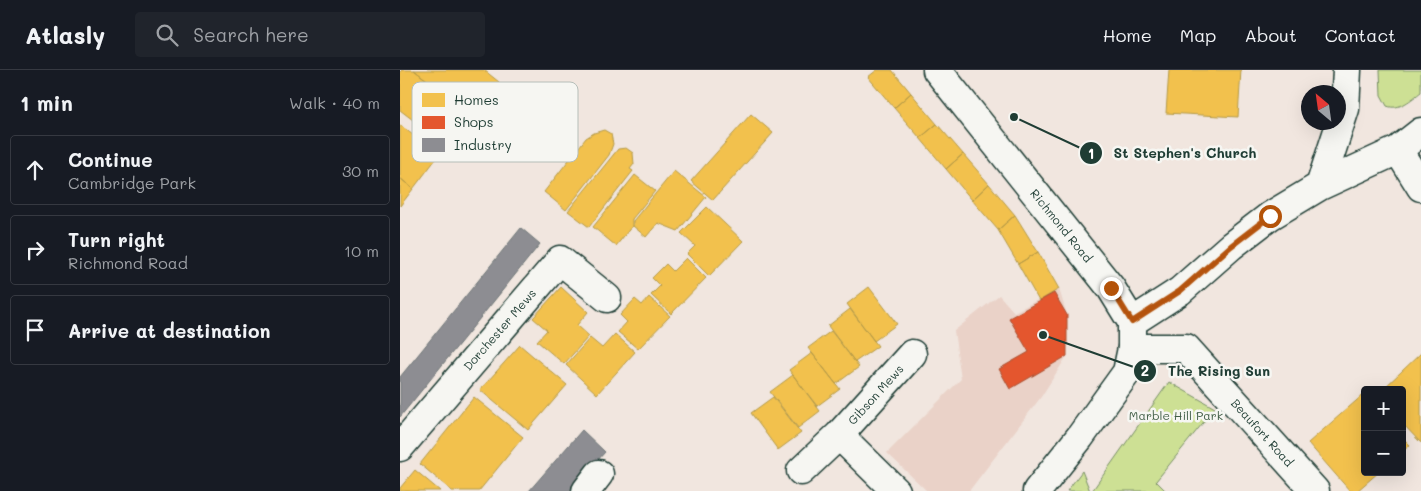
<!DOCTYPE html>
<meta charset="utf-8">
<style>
body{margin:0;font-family:Mali,sans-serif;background:#20242c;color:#f1f3f6}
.controls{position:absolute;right:15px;bottom:15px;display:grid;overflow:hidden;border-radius:5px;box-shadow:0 5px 20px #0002}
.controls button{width:45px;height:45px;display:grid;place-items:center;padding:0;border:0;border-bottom:1px solid #363941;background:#171b24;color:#f1f3f6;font:25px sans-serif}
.compass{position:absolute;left:901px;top:15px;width:45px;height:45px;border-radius:50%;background:#171b24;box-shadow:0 5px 20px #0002;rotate:331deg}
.stop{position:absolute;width:15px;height:15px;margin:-11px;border:4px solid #b45309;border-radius:50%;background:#fff}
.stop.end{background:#b45309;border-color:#fff;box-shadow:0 1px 5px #0008}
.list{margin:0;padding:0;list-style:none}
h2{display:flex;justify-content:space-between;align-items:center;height:65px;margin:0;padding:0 20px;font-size:21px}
h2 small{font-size:16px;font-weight:400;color:#9ea1a6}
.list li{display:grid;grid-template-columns:32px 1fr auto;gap:15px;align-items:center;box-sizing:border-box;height:70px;margin:0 10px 10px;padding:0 10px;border:1px solid #363941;border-radius:5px}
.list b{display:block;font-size:19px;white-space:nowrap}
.list p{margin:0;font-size:16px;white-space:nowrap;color:#9ea1a6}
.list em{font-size:16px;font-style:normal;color:#9ea1a6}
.icon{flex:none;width:28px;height:28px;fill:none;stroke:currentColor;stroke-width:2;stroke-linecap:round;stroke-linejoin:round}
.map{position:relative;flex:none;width:1021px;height:421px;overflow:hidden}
header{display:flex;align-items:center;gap:30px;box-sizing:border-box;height:70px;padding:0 25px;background:#171b24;border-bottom:1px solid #363941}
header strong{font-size:24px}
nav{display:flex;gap:28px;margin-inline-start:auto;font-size:18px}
.search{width:350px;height:45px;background:#20242c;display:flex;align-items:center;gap:12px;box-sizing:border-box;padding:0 18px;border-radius:5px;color:#9ea1a6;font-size:19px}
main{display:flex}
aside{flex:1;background:#171b24}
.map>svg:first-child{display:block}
.built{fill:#ead2c8}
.green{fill:#cde094;stroke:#768e64}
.homes{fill:#f2c14e;stroke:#b39946}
.shops{fill:#e4572e;stroke:#a94f30}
.industry{fill:#8d8d92;stroke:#6c7576}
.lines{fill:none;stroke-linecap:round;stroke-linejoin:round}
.minor-casing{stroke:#1f3d34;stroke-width:31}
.major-casing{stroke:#1f3d34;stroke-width:31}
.minor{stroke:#f6f6f2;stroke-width:28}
.major{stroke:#f6f6f2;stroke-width:28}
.route{stroke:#b45309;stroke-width:6}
.labels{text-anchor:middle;stroke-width:5;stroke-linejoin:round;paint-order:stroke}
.street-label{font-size:12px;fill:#1f3d34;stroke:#f6f6f2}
.park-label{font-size:12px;fill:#425e47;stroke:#f6f6f2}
.key{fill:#f6f6f2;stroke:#b6beb9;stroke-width:1}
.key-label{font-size:14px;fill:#1f3d34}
.leader{fill:none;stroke:#1f3d34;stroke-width:2}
.callout-dot{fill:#1f3d34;stroke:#f6f6f2;stroke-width:2}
.mark-label{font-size:15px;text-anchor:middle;font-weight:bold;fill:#fff}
.callout-label{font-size:14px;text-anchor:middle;font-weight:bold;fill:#1f3d34;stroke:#f6f6f2;stroke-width:5;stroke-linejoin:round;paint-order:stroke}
</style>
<header>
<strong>Atlasly</strong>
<div class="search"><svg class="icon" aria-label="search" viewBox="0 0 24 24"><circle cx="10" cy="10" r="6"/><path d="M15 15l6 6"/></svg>Search here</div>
<nav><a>Home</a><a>Map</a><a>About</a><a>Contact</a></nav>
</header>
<main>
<aside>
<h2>1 min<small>Walk · 40 m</small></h2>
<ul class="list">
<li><svg class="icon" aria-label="ahead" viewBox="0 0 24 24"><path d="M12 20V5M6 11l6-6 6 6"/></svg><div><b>Continue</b><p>Cambridge Park</p></div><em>30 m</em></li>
<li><svg class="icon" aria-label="right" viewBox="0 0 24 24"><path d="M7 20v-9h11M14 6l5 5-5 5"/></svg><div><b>Turn right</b><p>Richmond Road</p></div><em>10 m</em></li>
<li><svg class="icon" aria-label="arrive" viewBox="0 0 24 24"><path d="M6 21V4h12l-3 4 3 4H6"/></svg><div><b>Arrive at destination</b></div></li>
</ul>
</aside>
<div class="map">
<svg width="1021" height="421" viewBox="0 0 1021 421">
<rect width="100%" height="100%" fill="#f1e6df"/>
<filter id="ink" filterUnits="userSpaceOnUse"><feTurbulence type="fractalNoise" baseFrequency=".02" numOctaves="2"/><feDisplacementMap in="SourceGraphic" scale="10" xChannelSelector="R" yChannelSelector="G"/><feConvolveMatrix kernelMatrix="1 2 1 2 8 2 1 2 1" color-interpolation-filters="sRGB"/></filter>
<g filter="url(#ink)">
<path class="built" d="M 659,219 L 667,245 L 667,286 L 641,327 L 569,421 L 527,421 L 487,383 L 561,309 L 554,261 L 599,225 L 614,242 Z"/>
<path class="green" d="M 980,0 L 1021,0 L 1021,22 C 1012,29 999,41 987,36 L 981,25 Z
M 769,312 L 815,338 L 756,411 L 766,421 L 692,421 Z
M 682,401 L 690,421 L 667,421 Z"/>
<path class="homes" d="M 2,0 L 14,0 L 72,45 L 48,77 L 0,40 L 0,2 Z
M 14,0 L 84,0 L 99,12 L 72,45 Z
M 477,0 L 492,0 L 511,23 L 494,38 L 468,7 Z
M 769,0 L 841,0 L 838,47 L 766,43 Z
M 511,23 L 537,54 L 520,68 L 494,38 Z
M 351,44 L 373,63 L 313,130 L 291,111 Z
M 537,54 L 563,84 L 546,99 L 520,68 Z
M 0,55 L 39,85 L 13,119 L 0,108 Z
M 204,60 L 211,64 L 213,74 L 209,85 L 166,140 L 144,122 L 186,68 L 194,63 Z
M 226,78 L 233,83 L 234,94 L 230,99 L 233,101 L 189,157 L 168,141 L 218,79 Z
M 563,84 L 589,114 L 572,130 L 546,99 Z
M 274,101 L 306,127 L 278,161 L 258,153 L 246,167 L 233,156 L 233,151 Z
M 235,105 L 255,121 L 232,149 L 232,156 L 216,176 L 193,157 Z
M 0,108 L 13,119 L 0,136 Z
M 589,114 L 615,145 L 598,160 L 572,130 Z
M 307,137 L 343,171 L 309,206 L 287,184 L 295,176 L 281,163 Z
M 615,145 L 638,182 L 618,194 L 598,160 Z
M 638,182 L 659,219 L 639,231 L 618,194 Z
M 286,188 L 306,208 L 271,244 L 251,225 L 260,216 L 252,208 L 266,194 L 273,201 Z
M 161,217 L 188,242 L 177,255 L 189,266 L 164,294 L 137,271 L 147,260 L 133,248 Z
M 469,217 L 497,254 L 474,271 L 447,234 Z
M 249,227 L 270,246 L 238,279 L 218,262 L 227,252 L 220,245 L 235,229 L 242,235 Z
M 450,239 L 478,276 L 455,292 L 428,256 Z
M 431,261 L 459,297 L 436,314 L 408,278 Z
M 215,264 L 235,282 L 197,324 L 166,295 L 190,268 L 202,278 Z
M 120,275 L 167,315 L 128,360 L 80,320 Z
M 412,283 L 440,319 L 417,336 L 389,300 Z
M 1021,283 L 1021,373 L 1002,353 L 1002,320 L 982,320 Z
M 393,305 L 420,341 L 398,358 L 370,322 Z
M 964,324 L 965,402 L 979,402 L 957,421 L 950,421 L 908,373 Z
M 74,327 L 123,367 L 79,421 L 52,421 L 20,394 Z
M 373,327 L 401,363 L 378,380 L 351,343 Z
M 1002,367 L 1010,375 L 1002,382 Z
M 15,400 L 40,421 L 0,421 L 0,418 Z"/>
<path class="shops" d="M 654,223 L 667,245 L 667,286 L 610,319 L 599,299 L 629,282 L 609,248 Z"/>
<path class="industry" d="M 121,158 L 140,174 L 0,347 L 0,307 Z
M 182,360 L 205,382 L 170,421 L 129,421 Z"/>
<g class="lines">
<defs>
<path id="minor" d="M 998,80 L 1021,117
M 920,116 L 945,39 L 947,0
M 732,252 L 780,221 L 831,176 L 870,146 L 920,116 L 998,80 L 1021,62
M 732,278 L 786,278 L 915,421
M 0,377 L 160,190 L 207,228
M 401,401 L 439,365
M 186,421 L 199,404
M 496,421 L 439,365 L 512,284"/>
<path id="major" d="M 537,0 L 711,218 L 732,252 L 732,278 L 727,302 L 680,367 L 637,421"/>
</defs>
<use href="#minor" class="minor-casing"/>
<use href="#major" class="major-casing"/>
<use href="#minor" class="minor"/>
<use href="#major" class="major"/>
</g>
</g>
<g class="lines" filter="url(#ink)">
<path class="route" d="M 711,218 L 732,252 L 780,221 L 831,176 L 870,146"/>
</g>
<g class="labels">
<g class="street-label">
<text transform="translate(661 156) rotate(51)" y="4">Richmond Road</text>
<text transform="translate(100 260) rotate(-49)" y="4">Dorchester Mews</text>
<text transform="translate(476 325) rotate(-48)" y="4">Gibson Mews</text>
<text transform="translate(862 363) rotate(48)" y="4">Beaufort Road</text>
</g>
<g class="park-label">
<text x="776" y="350">Marble Hill Park</text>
</g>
</g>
<rect x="12" y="12" width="166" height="80" rx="8" class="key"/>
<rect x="22" y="23" width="23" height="14" fill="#f2c14e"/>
<rect x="22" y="46" width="23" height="13" fill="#e4572e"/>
<rect x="22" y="68" width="23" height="14" fill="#8d8d92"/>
<g class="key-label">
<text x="54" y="35">Homes</text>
<text x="54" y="57">Shops</text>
<text x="54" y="80">Industry</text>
</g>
<path class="leader" d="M614 47L691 83M643 265L745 301"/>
<g class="callout-dot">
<circle cx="614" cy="47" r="5"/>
<circle cx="643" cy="265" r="5"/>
<circle cx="691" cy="83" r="12"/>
<circle cx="745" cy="301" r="12"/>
</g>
<g class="mark-label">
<text x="691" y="89">1</text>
<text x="745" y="306">2</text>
</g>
<g class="callout-label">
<text x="785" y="88">St Stephen's Church</text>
<text x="819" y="306">The Rising Sun</text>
</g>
</svg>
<div class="controls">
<button>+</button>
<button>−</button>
</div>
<svg class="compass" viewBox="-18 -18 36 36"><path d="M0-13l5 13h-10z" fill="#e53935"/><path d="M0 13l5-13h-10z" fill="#9ea1a6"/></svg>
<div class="stop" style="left:870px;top:146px"></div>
<div class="stop end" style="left:711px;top:218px"></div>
</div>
</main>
